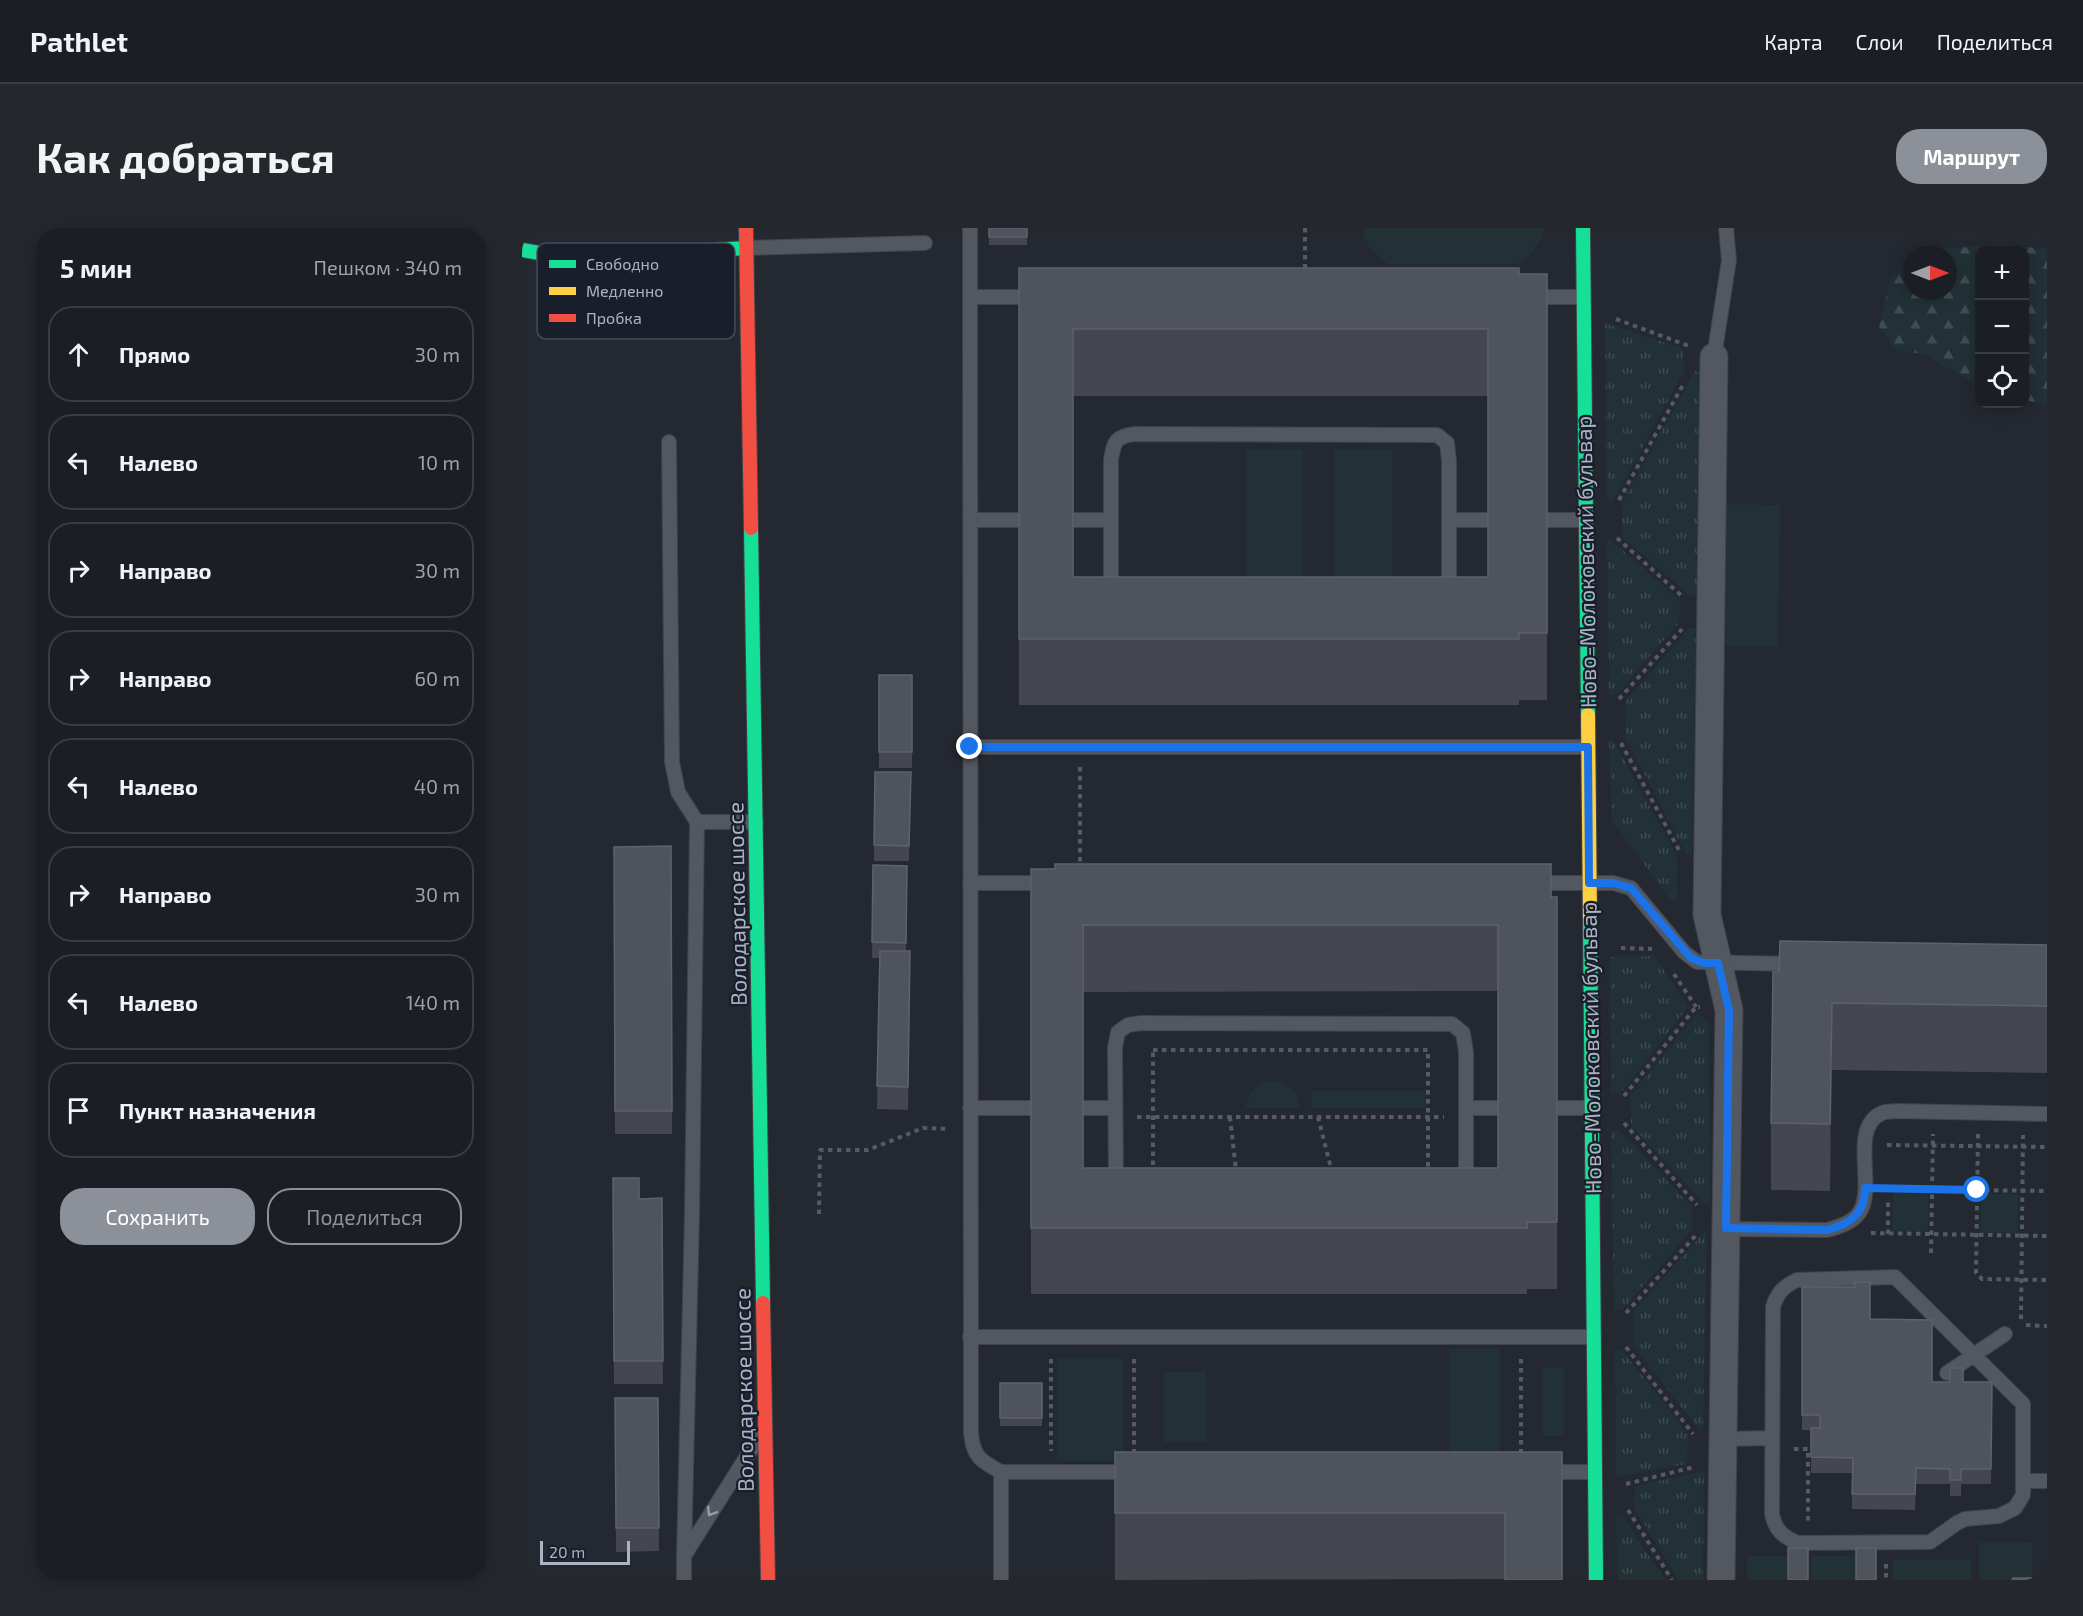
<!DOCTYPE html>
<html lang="ru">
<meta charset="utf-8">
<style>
body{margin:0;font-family:"Exo 2",sans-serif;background:#24272c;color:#f1f3f6}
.controls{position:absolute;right:18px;top:18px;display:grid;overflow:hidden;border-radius:12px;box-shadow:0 3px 15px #0003}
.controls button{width:54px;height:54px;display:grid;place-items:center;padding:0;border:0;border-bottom:2px solid #393c41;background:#1b1e24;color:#f1f3f6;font:30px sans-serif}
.compass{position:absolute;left:1381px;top:18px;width:54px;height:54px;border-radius:50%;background:#1b1e24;box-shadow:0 3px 15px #0003;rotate:90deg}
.scale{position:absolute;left:18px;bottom:15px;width:90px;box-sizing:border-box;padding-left:6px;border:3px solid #acb3c3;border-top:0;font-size:16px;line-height:21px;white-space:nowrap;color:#acb3c3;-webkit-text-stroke:4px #181e2a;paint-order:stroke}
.stop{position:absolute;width:18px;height:18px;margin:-14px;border:4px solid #1a73e8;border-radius:50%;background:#fff}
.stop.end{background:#1a73e8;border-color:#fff;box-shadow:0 2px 6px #0008}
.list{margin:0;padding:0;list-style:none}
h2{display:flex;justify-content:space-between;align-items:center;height:78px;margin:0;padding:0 24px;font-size:26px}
h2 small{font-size:20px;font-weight:400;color:#a0a2a6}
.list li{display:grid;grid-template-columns:39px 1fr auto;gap:18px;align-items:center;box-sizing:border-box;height:96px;margin:0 12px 12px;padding:0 12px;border:2px solid #393c41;border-radius:24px}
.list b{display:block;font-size:22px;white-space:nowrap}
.list em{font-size:20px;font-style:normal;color:#a0a2a6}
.actions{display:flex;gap:12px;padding:18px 24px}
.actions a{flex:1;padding:14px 0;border:2px solid #8c9099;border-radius:24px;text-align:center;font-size:21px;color:#8c9099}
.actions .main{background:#8c9099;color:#fff}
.icon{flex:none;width:33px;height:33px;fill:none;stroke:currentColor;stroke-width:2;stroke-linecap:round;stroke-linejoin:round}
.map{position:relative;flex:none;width:1525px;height:1352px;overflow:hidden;border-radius:24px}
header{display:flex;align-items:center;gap:36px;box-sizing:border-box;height:84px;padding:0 30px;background:#1b1e24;border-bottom:2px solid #393c41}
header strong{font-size:28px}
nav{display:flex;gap:33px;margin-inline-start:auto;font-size:21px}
.intro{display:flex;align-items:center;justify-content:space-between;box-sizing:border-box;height:144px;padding:0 36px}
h1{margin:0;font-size:42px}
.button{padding:15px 27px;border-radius:24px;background:#8c9099;color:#fff;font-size:21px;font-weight:700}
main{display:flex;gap:36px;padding:0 36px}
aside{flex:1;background:#1b1e24;border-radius:24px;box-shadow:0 3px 15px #0003}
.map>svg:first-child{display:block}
.grass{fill:url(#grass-tufts)}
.forest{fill:url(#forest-firs)}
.green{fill:#213135}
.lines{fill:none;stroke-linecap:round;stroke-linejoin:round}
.lane-casing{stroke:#404349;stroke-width:16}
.street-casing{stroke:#404349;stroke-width:29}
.fast-casing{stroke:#404349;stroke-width:16}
.slow-casing{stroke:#404349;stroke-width:16}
.jam-casing{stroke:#404349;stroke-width:16}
.path{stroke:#565a62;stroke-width:4;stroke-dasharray:4.5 4.5;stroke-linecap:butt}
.lane{stroke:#53575f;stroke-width:14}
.street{stroke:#53575f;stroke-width:27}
.fast{stroke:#16e098;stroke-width:14}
.slow{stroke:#ffcf43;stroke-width:14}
.jam{stroke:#f24e42;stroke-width:14}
.wall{fill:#444750;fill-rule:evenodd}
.shaded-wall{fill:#32363e}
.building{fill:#4f535c;stroke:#5e626c;stroke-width:1.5;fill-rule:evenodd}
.oneway{stroke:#969caa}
.route{stroke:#1a73e8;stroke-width:8}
.labels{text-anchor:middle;stroke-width:4.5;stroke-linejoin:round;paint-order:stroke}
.street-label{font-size:22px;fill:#acb3c3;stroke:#181e2a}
.key{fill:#181e2a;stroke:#444b58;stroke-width:1.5}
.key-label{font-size:16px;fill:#acb3c3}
</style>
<header>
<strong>Pathlet</strong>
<nav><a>Карта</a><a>Слои</a><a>Поделиться</a></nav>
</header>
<div class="intro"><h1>Как добраться</h1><a class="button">Маршрут</a></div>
<main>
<aside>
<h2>5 мин<small>Пешком · 340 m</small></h2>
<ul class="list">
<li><svg class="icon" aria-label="ahead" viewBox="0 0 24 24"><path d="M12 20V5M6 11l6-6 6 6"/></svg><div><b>Прямо</b></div><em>30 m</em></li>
<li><svg class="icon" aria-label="left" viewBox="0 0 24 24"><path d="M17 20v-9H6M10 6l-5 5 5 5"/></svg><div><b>Налево</b></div><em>10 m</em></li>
<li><svg class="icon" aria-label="right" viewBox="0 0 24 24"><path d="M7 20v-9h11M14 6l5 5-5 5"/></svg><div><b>Направо</b></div><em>30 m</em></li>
<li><svg class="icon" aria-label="right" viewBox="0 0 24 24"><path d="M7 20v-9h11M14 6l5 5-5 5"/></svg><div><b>Направо</b></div><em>60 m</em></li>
<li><svg class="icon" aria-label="left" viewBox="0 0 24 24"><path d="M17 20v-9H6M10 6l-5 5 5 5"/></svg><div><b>Налево</b></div><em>40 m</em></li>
<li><svg class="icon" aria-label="right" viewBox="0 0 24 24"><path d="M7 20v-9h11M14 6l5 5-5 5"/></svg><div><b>Направо</b></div><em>30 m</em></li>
<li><svg class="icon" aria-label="left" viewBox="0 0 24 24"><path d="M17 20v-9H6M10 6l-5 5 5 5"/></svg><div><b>Налево</b></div><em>140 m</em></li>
<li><svg class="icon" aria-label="arrive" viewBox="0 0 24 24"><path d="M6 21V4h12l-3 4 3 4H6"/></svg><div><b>Пункт назначения</b></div></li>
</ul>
<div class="actions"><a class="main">Сохранить</a><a>Поделиться</a></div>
</aside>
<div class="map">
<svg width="1525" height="1352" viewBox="0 0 1525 1352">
<defs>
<pattern id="grass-tufts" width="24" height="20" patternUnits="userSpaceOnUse" patternTransform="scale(1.5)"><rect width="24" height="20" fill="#213135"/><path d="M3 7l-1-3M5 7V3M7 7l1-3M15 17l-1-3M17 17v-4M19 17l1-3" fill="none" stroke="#3f4c51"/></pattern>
<pattern id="forest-firs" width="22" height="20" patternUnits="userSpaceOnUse" patternTransform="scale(1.5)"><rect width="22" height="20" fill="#213135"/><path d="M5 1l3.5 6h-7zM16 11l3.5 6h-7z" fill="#3f4c51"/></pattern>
</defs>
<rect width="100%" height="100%" fill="#242830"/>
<path class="grass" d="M 1083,95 L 1162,121 L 1162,143 L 1091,274 L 1085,273 Z
M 1173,143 L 1180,144 L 1176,368 L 1169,368 L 1100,309 L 1100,274 Z
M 1085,312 L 1089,312 L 1158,373 L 1157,395 L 1093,467 L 1087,468 Z
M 1167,400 L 1174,400 L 1170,627 L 1164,626 L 1103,509 L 1103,474 Z
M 1087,512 L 1091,512 L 1155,627 L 1155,672 L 1148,672 L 1090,592 Z
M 1133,728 L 1166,779 L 1098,866 L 1089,866 L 1088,729 Z
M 1176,785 L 1187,797 L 1188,977 L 1183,977 L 1109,897 L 1108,868 Z
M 1098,902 L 1170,979 L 1170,1002 L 1101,1081 L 1092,1082 L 1089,903 Z
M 1182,1004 L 1185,1004 L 1181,1203 L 1178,1203 L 1111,1118 L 1111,1084 Z
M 1093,1122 L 1100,1122 L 1166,1206 L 1165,1236 L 1094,1249 Z
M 1182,1243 L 1181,1352 L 1157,1352 L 1112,1280 L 1113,1258 Z
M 1094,1287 L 1100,1287 L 1143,1352 L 1096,1352 Z"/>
<path class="forest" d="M 1480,17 L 1525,21 L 1525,177 L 1503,172 L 1502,22 L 1458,22 L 1457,158 L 1402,126 L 1375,123 L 1357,99 L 1369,48 L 1390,35 L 1390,63 L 1426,63 L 1426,27 L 1404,27 L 1414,21 Z"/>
<path class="green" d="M 840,0 L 1022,0 C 1019,17 1009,27 996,36 L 866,36 C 853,27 842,16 840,0 Z
M 870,221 L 870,358 L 812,358 L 812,222 Z
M 724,222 L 781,222 L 781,358 L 724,358 Z
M 1203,276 L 1258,277 L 1256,418 L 1201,418 Z
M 747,853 C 766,854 775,862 779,880 L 723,880 C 726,865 732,857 747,853 Z
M 790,863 L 904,863 L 904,880 L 790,880 Z
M 1371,964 L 1407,965 L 1406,1004 L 1370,1003 Z
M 1459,966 L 1497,966 L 1496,1005 L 1458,1005 Z
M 928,1121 L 978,1121 L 978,1227 L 928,1227 Z
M 535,1130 L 601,1130 L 601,1233 L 535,1233 Z
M 1021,1140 L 1042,1140 L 1042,1208 L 1021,1208 Z
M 642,1144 L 684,1144 L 684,1214 L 642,1214 Z
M 1457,1314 L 1510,1315 L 1510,1352 L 1457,1352 Z
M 1225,1328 L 1266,1328 L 1266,1352 L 1225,1352 Z
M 1289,1328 L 1334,1328 L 1334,1352 L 1289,1352 Z
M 1371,1332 L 1449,1332 L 1449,1352 L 1371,1352 Z"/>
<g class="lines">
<defs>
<path id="lane" d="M 448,0 L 449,1205 C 451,1229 459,1233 479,1244
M 224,20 L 403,15
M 448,69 L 515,69
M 1008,69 L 1061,69
M 1192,129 L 1207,32 L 1204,0
M 147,214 L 150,534 L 156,564 L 175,594
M 448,292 L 497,292
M 551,292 L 589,292
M 1025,292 L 1064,292
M 593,367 L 589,352 L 589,232 C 592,214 593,208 613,206 L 915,207 L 925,215 L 927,233 L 927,292
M 923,368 L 927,352 L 927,292 L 966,292
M 448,519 L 1066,519
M 448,655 L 527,655
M 1011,655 L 1091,655 L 1109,660 L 1162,724 L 1175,734 L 1276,736
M 448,880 L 509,880
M 561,880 L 593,880
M 1035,880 L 1069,880
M 594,956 L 593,820 L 596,804 L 606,797 L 619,795 L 930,796 L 941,805 L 944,824 L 944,880
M 943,958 L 944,948 L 944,880 L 976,880
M 1204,1001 L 1305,1002 C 1316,999 1330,995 1337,985 C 1355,960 1326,900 1360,885 C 1364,883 1370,884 1374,883 L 1525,886
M 1373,1049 L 1501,1176 L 1501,1267 L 1493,1280 L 1477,1288 L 1443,1291 L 1435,1295 L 1408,1314 L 1276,1315 C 1261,1309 1253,1302 1250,1286 L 1251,1079 C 1255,1065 1262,1058 1275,1052 Z
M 448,1109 L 1072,1109
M 1425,1145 L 1483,1106
M 1201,1211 L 1250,1210
M 1021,1244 L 1073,1244
M 1501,1253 L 1525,1253
M 162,1328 L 170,986 L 175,594 L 234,594
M 162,1352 L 162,1328 L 237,1209
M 479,1352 L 479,1244 L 609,1244"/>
<path id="street" d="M 1192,129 L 1185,687 L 1207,782 L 1199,1352"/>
<path id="fast" d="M 1061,0 L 1066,487
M 0,22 L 51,31 L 224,20
M 229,300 L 241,1075
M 1068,692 L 1074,1352"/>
<path id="slow" d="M 1066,487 L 1068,692"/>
<path id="jam" d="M 224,0 L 229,300
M 241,1075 L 246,1352"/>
</defs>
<use href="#lane" class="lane-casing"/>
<use href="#street" class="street-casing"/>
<use href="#fast" class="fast-casing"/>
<use href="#slow" class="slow-casing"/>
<use href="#jam" class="jam-casing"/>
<path class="path" d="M 783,0 L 783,44
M 1094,91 L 1167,118 L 1167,119
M 1097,272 L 1162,155
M 1095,310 L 1161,369
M 1097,471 L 1160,401
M 1099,515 L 1157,622
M 558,539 L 558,640
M 1099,720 L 1130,721
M 1152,746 L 1174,779
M 631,822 L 906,822 L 906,942 L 631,942 Z
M 1102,868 L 1174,779 L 1178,779
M 615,889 L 922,889
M 708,889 L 714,942
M 796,889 L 810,944
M 1102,895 L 1175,977
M 1456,906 L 1454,1045 L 1460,1051 L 1525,1052
M 1365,917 L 1525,919
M 1364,961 L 1525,963
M 297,986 L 298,922 L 346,922 L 401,900 L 427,901
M 1349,1005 L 1525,1008
M 1366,1006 L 1366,973
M 1409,1025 L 1411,906
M 1104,1085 L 1175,1006
M 1499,1091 L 1501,907
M 1504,1097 L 1525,1098
M 1104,1119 L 1171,1206
M 529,1131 L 529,1223
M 612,1131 L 612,1223
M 999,1131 L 999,1228
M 1272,1221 L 1286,1221 L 1286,1295
M 1104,1256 L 1172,1239
M 1106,1282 L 1150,1352
M 1364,1336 L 1364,1352"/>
<use href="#lane" class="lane"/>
<use href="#street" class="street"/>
<use href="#fast" class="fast"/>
<use href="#slow" class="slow"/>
<use href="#jam" class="jam"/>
</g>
<path class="wall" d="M 467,0 L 505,0 L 505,17 L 467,17 Z
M 497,40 L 1025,46 L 1025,472 L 997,472 L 997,477 L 497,477 ZM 551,168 L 966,168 L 966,349 L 551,349 Z
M 357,447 L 390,447 L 390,540 L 357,540 Z
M 353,544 L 389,544 L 387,633 L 352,633 Z
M 149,618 L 150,906 L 93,906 L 92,619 Z
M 351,637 L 385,638 L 384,723 L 388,747 L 386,882 L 355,881 L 358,730 L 350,730 Z
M 509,641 L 1035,669 L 1035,1061 L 1005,1061 L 1005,1066 L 509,1066 ZM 976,763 L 976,940 L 561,940 L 561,764 Z
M 1525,717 L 1525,845 L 1310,842 L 1308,963 L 1249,962 L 1249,895 L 1257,744 Z
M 91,950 L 117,971 L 140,970 L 141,1156 L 92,1156 Z
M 1280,1059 L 1348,1091 L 1410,1154 L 1470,1154 L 1469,1256 L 1439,1256 L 1439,1268 L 1428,1268 L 1428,1256 L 1394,1256 L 1393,1282 L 1330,1281 L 1330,1245 L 1289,1245 L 1289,1202 L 1280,1202 Z
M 478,1155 L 520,1155 L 520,1198 L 478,1198 Z
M 93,1170 L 136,1170 L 137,1323 L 94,1324 Z
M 593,1224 L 1040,1224 L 983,1351 L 593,1352 Z"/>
<path class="shaded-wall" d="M 1310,775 L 1310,842 L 1308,963 L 1308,896 Z"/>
<path class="building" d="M 467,0 L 505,0 L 505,9 L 467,9 Z
M 497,40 L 997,40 L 997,46 L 1025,46 L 1025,405 L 997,405 L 997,411 L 497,411 ZM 551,101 L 966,101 L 966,349 L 551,349 Z
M 357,447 L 390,447 L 390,524 L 357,524 Z
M 353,544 L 389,544 L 387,618 L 352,617 Z
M 149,618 L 150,883 L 93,883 L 92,619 Z
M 533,636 L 1029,636 L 1029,669 L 1035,669 L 1035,994 L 1005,994 L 1005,1000 L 509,1000 L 509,641 L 533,641 ZM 561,697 L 976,697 L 976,940 L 561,940 Z
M 351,637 L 385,638 L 384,715 L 350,714 Z
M 1258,713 L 1525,717 L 1525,778 L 1310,775 L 1308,896 L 1249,895 L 1251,744 L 1257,744 Z
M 358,723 L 388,723 L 386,859 L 355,858 Z
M 91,950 L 117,950 L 117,971 L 140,970 L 141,1133 L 92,1133 Z
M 1333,1054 L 1348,1054 L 1348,1091 L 1410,1092 L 1410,1154 L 1428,1154 L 1428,1140 L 1441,1140 L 1441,1154 L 1470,1154 L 1469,1241 L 1439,1241 L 1439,1252 L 1428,1252 L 1428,1241 L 1394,1240 L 1393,1266 L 1330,1266 L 1331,1230 L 1289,1229 L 1289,1200 L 1298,1200 L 1298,1187 L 1280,1187 L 1280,1059 L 1333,1059 Z
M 478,1155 L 520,1155 L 520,1190 L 478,1190 Z
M 93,1170 L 136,1170 L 137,1300 L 94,1300 Z
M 593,1224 L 1040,1224 L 1040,1352 L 983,1352 L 983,1285 L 593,1285 Z
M 1266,1320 L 1286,1320 L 1286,1352 L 1266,1352 Z
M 1334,1320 L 1354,1320 L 1354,1352 L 1334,1352 Z
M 1491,1350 L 1509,1350 L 1509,1352 L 1490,1352 Z"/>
<defs><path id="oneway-chevron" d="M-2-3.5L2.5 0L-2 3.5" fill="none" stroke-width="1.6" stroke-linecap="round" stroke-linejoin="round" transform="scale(1.5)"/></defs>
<use class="oneway" href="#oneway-chevron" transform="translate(189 1284) rotate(122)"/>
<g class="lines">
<path class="route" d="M 448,519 L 1066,519 L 1067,655 L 1091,655 L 1109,660 L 1169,730 L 1182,735 L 1196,735 L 1207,782 L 1204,1000 L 1305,1002 C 1328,996 1343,986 1343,960 L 1455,962"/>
</g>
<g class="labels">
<g class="street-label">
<text transform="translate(1064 334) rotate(-91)" y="8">Ново-Молоковский бульвар</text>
<text transform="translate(215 676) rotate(-91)" y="8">Володарское шоссе</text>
<text transform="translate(1069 820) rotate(-91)" y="8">Ново-Молоковский бульвар</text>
<text transform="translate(222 1162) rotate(-91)" y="8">Володарское шоссе</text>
</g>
</g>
<rect x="15" y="15" width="198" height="96" rx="9" class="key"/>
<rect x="27" y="32" width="27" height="8" fill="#16e098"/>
<rect x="27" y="59" width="27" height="8" fill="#ffcf43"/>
<rect x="27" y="86" width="27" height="8" fill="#f24e42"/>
<g class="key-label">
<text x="64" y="42">Свободно</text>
<text x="64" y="69">Медленно</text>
<text x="64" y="96">Пробка</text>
</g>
</svg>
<div class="controls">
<button>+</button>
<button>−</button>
<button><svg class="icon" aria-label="locate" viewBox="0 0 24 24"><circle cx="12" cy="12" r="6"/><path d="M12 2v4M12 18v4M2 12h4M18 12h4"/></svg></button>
</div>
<svg class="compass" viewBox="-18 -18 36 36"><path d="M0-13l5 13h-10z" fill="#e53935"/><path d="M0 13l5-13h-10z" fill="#a0a2a6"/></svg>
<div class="scale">20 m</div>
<div class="stop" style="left:1455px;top:962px"></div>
<div class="stop end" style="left:448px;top:519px"></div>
</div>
</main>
